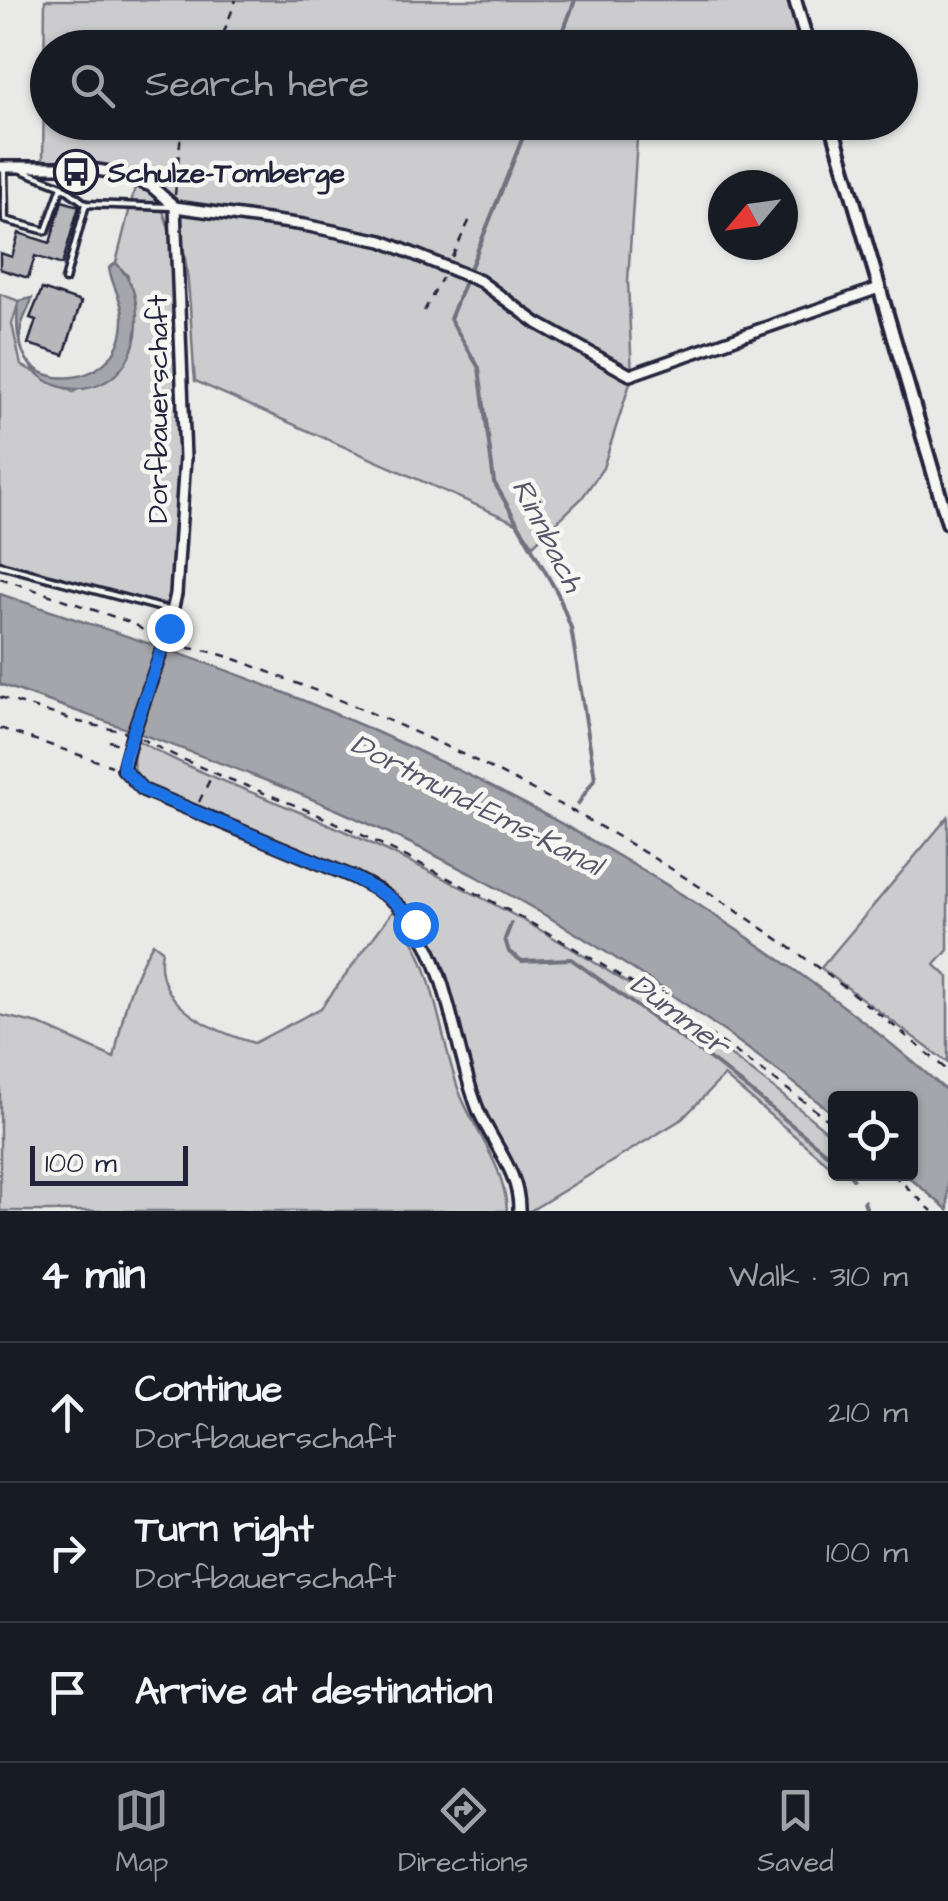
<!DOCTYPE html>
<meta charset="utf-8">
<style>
body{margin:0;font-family:"Architects Daughter",sans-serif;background:#20242c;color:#f1f3f6}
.controls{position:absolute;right:30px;bottom:30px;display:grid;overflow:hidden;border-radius:10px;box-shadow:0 2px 8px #0004}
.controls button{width:90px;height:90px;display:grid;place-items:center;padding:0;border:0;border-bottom:2px solid #363941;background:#171b24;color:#f1f3f6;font:50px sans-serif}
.compass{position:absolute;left:708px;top:170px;width:90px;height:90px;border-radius:50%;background:#171b24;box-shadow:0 2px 8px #0004;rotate:241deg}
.scale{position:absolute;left:30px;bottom:25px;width:158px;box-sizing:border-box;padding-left:10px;border:5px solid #22223b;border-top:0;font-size:28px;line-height:35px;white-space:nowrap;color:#22223b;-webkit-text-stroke:8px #f6f6f2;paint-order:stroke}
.stop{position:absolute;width:30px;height:30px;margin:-22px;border:8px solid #1a73e8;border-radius:50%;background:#fff}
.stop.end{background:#1a73e8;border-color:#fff;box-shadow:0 2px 10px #0008}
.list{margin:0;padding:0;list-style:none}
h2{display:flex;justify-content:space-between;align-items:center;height:130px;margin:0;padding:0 40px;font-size:42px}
h2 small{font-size:32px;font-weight:400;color:#9ea1a6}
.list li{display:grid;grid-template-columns:65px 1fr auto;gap:30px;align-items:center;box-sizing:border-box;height:140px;padding:0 40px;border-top:2px solid #363941}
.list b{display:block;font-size:38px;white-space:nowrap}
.list p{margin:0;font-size:32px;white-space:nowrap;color:#9ea1a6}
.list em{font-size:32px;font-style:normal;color:#9ea1a6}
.icon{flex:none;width:55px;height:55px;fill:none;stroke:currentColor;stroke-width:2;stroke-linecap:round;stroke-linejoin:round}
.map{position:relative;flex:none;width:948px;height:1211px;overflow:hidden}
.search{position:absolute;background:#171b24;box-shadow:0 2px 8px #0004;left:30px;right:30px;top:30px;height:110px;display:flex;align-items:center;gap:25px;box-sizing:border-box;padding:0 35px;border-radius:55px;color:#9ea1a6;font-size:38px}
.sheet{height:550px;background:#171b24}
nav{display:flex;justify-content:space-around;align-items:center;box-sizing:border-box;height:140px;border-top:2px solid #363941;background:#171b24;font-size:28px;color:#9ea1a6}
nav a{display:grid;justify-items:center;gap:5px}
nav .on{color:#9495a2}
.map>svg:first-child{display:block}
.green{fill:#ccccce;stroke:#777784;stroke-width:2.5}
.water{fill:#a5a5ac;stroke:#71717f;stroke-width:2.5}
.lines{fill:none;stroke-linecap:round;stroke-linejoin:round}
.stream{stroke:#71717f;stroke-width:4}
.building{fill:#b8b8bc;stroke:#22223b;stroke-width:2.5}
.service-casing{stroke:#22223b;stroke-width:11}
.minor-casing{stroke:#22223b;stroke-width:16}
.tertiary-casing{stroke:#22223b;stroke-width:18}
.path{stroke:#22223b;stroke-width:2.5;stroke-dasharray:8 8;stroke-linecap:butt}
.service{stroke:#f6f6f2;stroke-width:4}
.minor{stroke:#f6f6f2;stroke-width:9}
.tertiary{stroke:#f6f6f2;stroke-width:10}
.minor-bridge-casing{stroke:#22223b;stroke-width:16;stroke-linecap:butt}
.minor-bridge{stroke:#f6f6f2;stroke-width:9}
.route{stroke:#1a73e8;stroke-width:12}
.labels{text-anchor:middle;stroke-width:9;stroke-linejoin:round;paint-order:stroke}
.poi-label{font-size:28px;font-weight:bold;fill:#22223b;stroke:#f6f6f2;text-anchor:start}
.street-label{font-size:28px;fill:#22223b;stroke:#f6f6f2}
.water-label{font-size:30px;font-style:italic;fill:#565668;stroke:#f6f6f2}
</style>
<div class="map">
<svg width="948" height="1211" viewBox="0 0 948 1211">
<rect width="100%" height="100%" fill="#e9e9e7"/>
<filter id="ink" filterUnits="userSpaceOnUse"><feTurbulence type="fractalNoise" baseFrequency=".01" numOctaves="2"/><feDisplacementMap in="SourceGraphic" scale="20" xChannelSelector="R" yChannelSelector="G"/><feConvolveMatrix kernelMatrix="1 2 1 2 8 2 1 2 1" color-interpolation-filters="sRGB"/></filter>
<g filter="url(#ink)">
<path class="green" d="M 45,0 L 788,0 L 800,41 L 781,48 L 48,48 L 48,122 L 638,123 L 628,281 L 632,377 L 603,468 L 582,498 L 533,545 L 519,524 L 195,381 C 190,337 192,221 162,190 C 135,161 79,160 43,163 Z
M 136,183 L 159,199 L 171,234 L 180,459 L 171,594 L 167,602 L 159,605 L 0,562 L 0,294 L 19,301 L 12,324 L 21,365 L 73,392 L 125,363 L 128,276 L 116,263 Z
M 137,740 C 187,769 243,788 297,811 C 349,832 399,856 449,881 C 588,950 717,1039 835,1138 L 835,1170 L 724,1076 L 682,1119 L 530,1211 L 522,1211 C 516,1155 496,1150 480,1105 C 459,1050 443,992 425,935 L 410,910 L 381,884 L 147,785 C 130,770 131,760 137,740 Z
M 948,817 L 948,950 L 935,965 L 948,977 L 948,1063 L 821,968 Z
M 393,911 C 435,959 438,1033 459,1091 C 475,1133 505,1165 507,1211 L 0,1211 L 0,1015 L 39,1024 L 114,1058 C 123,1016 129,981 153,943 L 162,950 C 152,1004 210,1030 254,1043 L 321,1008 Z"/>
<path class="water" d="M 116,263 C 132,280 137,296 137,319 C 137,420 0,410 19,301 L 32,298 C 30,308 23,317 21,327 C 10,396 122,395 123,320 C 124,303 112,286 109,268 Z
M 0,594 C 84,623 169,648 252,680 C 502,777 746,914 948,1092 L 948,1210 L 905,1174 L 910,1174 L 910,1098 L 836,1098 L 835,1115 C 684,995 519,888 340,811 C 229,763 114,725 0,684 Z"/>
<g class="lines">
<path class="stream" d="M 557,48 L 575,0
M 529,122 L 450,319 L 479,368 L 494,482 L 558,594 L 571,628 L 595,778 L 578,804
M 511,924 L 505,939 L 509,952 L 522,961 L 571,959 L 717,1064 L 836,1161
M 849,1174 L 853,1179
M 864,1201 L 867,1211"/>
</g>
<path class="building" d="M 62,201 L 79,206 L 62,265 L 35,256 L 28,278 L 0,269 L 0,253 L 12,257 L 19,233 L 50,243 Z
M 42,289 L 81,302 L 64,355 L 28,344 L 36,320 L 30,318 Z"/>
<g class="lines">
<defs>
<path id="service" d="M 4,167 L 5,220 L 46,231 L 62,186
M 21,170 L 62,186 L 86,204 L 65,280
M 86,204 L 170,207
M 0,565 L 169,610"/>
<path id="minor" d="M 0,167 L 77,167 L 116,173 L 151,186 L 175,207 L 304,225 L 382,241 L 480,281 L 537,323 L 630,375 L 879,288
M 166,638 L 176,594 L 185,458 L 175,207
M 131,739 L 123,769 L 143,790 L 353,877 C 377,889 399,901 414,923 C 450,973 455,1054 479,1112 C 494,1146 520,1173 519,1211"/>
<path id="tertiary" d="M 795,0 L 809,48
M 831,122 L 948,523"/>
</defs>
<use href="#service" class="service-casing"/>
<use href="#minor" class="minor-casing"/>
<use href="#tertiary" class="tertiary-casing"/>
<path class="path" d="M 218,48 L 236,0
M 175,195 L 182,122
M 452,257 L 471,217
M 424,311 L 442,278
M 0,578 L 135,624 L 155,640
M 178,632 L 185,645
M 172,647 C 217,647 259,669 301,685 C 529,771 763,911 948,1071
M 0,697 L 79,722 L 125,732
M 0,728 L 112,766
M 141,738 C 205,774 277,795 343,826 C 521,910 681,1006 836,1126
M 109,741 L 122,745
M 199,802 L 213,773
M 893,1174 L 932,1211"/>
<use href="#service" class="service"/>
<use href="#minor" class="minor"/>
<use href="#tertiary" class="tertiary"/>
<defs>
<path id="minor-bridge" d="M 131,739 L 166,638"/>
</defs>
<use href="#minor-bridge" class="minor-bridge-casing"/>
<use href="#minor-bridge" class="minor-bridge"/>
</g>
</g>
<g class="lines" filter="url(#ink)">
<path class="route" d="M 169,628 L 124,759 L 123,769 L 143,790 L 353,877 L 393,900 L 415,924"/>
</g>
<defs>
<symbol id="bus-ring" viewBox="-11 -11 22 22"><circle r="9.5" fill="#f6f6f2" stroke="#22223b" stroke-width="1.5"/><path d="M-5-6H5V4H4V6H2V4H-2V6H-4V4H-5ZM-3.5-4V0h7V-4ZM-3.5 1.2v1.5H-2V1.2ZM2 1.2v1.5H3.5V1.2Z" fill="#22223b"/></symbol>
</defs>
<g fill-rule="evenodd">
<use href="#bus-ring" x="51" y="147" width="50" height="50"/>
</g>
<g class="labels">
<g class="poi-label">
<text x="108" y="182">Schulze-Tomberge</text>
</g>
<g class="street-label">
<text transform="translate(157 409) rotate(-90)" y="10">Dorfbauerschaft</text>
</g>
<g class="water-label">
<text transform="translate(548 535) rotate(63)" y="10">Rinnbach</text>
<text transform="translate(477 804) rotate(27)" y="10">Dortmund-Ems-Kanal</text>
<text transform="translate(680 1014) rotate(37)" y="10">Dümmer</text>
</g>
</g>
</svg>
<div class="controls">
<button><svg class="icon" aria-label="locate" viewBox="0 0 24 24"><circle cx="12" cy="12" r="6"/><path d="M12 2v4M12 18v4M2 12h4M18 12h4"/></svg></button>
</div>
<svg class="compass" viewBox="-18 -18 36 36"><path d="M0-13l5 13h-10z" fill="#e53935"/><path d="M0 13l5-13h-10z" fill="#9ea1a6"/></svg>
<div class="scale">100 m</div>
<div class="stop" style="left:415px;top:924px"></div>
<div class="stop end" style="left:169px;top:628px"></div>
<div class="search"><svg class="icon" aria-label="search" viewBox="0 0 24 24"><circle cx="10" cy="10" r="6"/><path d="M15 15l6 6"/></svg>Search here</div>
</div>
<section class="sheet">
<h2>4 min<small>Walk · 310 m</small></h2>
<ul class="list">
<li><svg class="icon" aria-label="ahead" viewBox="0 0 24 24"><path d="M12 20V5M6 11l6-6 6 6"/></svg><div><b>Continue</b><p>Dorfbauerschaft</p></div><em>210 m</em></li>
<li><svg class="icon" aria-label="right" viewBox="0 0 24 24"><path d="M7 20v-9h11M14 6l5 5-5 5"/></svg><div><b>Turn right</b><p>Dorfbauerschaft</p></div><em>100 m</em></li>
<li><svg class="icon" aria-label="arrive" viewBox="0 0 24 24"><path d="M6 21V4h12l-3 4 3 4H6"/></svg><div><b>Arrive at destination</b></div></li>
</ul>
</section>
<nav>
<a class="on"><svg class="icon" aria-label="map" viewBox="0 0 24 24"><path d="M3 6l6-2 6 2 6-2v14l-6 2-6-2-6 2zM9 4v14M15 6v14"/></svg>Map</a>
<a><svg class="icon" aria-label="directions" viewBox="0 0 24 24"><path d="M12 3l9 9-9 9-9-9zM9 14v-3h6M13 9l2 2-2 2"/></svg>Directions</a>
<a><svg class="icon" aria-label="saved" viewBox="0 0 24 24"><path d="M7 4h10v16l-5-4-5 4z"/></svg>Saved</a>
</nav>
